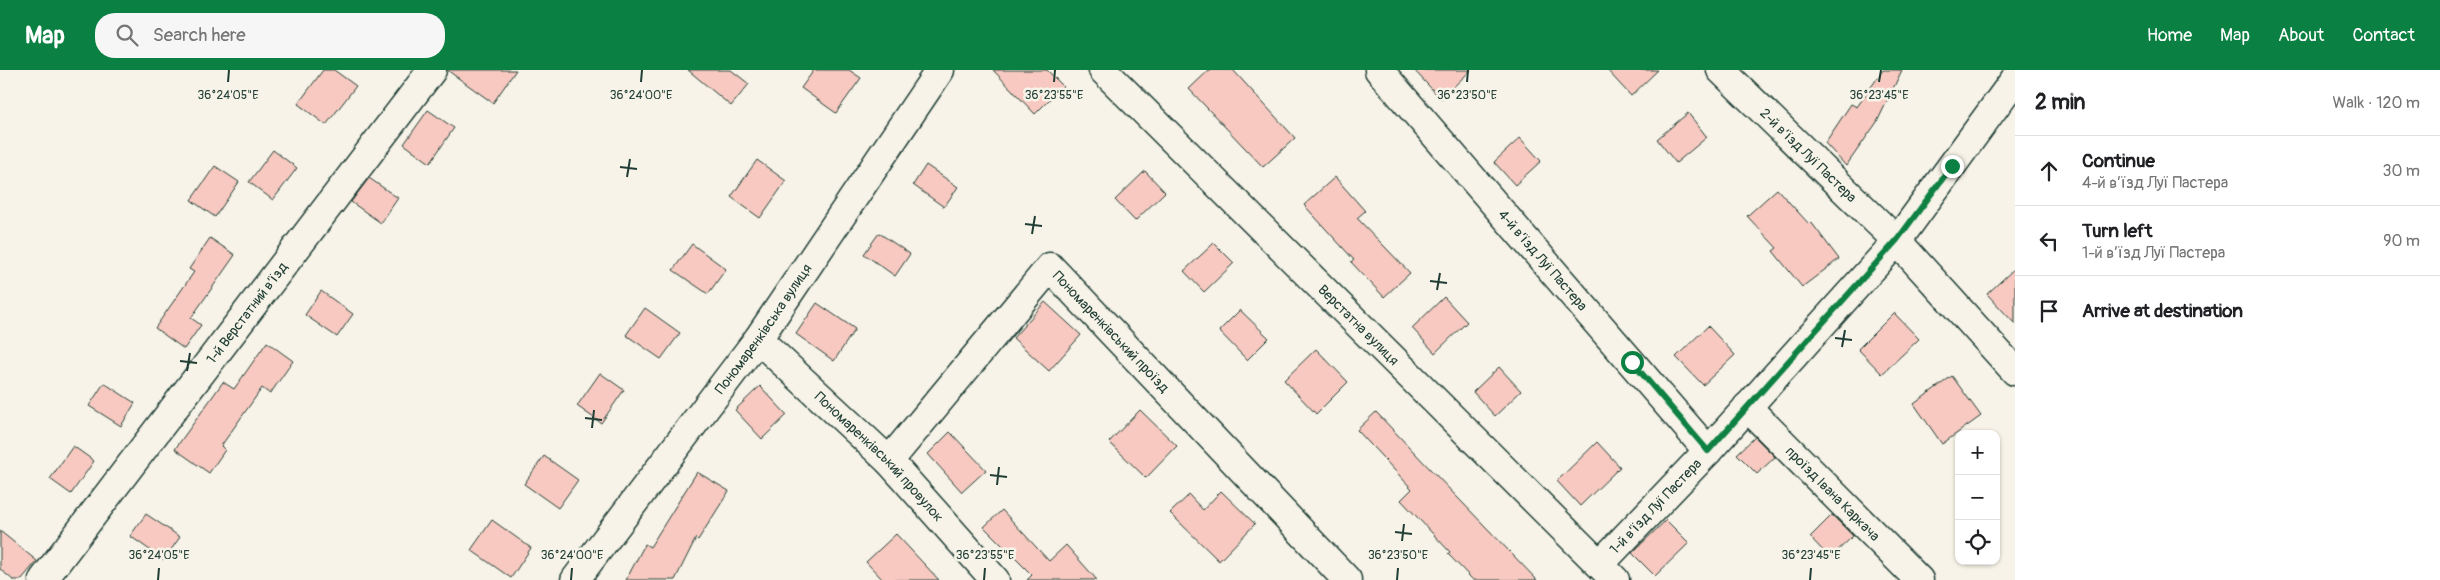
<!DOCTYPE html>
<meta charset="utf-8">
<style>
body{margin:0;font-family:Pangolin,sans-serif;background:#f6f6f6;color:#202124}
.controls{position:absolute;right:15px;bottom:15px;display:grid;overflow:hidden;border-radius:10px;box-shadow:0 1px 4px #0004}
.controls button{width:45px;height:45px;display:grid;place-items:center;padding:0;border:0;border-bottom:1px solid #e0e0e0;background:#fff;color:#202124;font:25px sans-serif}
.stop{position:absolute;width:15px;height:15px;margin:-11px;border:4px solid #0b8043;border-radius:50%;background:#fff}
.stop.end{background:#0b8043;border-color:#fff;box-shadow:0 1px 5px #0008}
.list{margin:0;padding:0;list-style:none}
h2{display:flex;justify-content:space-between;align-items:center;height:65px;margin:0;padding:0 20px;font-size:21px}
h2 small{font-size:16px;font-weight:400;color:#757577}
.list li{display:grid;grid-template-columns:32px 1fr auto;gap:15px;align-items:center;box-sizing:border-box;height:70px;padding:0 20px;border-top:1px solid #e0e0e0}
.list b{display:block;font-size:19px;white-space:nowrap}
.list p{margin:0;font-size:16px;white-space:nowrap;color:#757577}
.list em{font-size:16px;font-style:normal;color:#757577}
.icon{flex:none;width:28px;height:28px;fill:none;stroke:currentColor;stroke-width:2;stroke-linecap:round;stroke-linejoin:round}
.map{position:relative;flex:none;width:2015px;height:510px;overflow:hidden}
header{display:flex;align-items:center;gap:30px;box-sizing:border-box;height:70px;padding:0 25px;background:#0b8043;color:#fff}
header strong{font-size:24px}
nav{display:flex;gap:28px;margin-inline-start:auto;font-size:18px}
.search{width:350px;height:45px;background:#f6f6f6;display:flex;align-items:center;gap:12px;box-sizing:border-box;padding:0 18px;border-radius:20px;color:#757577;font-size:19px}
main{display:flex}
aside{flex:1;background:#fff}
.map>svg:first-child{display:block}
.building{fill:#f8c9c0;stroke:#1f3d34}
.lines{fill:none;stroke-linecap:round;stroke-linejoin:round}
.street-casing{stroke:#1f3d34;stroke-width:31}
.street{stroke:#f7f3e8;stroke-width:28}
.route{stroke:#0b8043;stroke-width:6}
.ticks{fill:none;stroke:#1f3d34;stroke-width:2}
.labels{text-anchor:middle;stroke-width:5;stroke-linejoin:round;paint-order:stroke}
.street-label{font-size:14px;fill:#1f3d34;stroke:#f7f3e8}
.ticks-label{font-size:12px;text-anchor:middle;fill:#1f3d34;stroke:#f7f3e8;stroke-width:5;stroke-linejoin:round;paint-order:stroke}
</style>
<header>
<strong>Map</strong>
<div class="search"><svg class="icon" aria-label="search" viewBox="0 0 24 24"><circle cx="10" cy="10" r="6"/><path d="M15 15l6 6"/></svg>Search here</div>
<nav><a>Home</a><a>Map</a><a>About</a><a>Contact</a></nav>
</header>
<main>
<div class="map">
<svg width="2015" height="510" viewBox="0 0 2015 510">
<rect width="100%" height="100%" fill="#f7f3e8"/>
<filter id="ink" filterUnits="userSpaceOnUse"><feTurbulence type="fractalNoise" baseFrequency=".02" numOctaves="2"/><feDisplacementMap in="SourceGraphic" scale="10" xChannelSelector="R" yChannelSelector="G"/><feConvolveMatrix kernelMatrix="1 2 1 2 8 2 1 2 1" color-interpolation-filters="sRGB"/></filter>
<g filter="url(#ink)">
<path class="building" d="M 323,0 L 334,0 L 356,16 L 326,55 L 298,34 Z
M 447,0 L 516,0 L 493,33 Z
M 688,0 L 731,0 L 749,14 L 731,36 Z
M 814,0 L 849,0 L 861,8 L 836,43 L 801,18 Z
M 993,0 L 1047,0 L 1063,16 L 1035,44 Z
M 1209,0 L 1233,0 L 1295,68 L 1263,97 L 1189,19 Z
M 1414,0 L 1471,0 L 1441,29 Z
M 1607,0 L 1658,0 L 1631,26 Z
M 1883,0 L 1902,0 L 1877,52 L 1846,96 L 1825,73 L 1851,34 L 1857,37 Z
M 428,40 L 454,58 L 430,93 L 404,74 Z
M 1688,43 L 1707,67 L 1676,93 L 1657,69 Z
M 1520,68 L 1541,91 L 1515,115 L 1494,92 Z
M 273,80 L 297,98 L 273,130 L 249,112 Z
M 757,90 L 786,111 L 760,148 L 731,127 Z
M 926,95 L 958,117 L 944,137 L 913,115 Z
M 215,96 L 239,112 L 215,147 L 191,130 Z
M 1145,101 L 1165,122 L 1135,151 L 1115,130 Z
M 1335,107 L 1365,141 L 1357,148 L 1410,203 L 1384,227 L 1351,192 L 1354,190 L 1304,135 Z
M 369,108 L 398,128 L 381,153 L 351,132 Z
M 1777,119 L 1809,154 L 1811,152 L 1839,189 L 1802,217 L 1773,181 L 1777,178 L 1747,146 Z
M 879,163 L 910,184 L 895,206 L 864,184 Z
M 210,168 L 235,185 L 191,248 L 201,255 L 184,279 L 155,258 L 194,202 L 189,199 Z
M 1214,173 L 1234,193 L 1204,222 L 1184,201 Z
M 692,174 L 726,199 L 708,224 L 673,200 Z
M 2015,198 L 2015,254 L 1987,224 Z
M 321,221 L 353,244 L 337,267 L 305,245 Z
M 1444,227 L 1467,252 L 1435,283 L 1412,258 Z
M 1045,232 L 1081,265 L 1049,301 L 1013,268 Z
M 817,233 L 855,259 L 834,291 L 796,264 Z
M 645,238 L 680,263 L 661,289 L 626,265 Z
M 1240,240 L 1269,268 L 1247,290 L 1219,261 Z
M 1894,243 L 1919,269 L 1882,304 L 1858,279 Z
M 1708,256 L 1735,285 L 1703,315 L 1676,287 Z
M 267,272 L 293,291 L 270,324 L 262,318 L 221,376 L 225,380 L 209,403 L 175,379 L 223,312 L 234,319 Z
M 1316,279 L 1348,312 L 1316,344 L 1284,310 Z
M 1499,297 L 1521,321 L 1495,346 L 1473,322 Z
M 600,303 L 624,320 L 601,353 L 577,336 Z
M 1952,306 L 1981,346 L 1942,374 L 1914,334 Z
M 104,313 L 135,333 L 121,356 L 89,336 Z
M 760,316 L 787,345 L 762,369 L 735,340 Z
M 1140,340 L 1177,376 L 1146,408 L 1109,372 Z
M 1376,342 L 1431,400 L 1537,510 L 1473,510 L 1448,484 L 1450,482 L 1401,430 L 1412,419 L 1357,360 Z
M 950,362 L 986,400 L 962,422 L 928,384 Z
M 1755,367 L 1775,387 L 1757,404 L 1737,384 Z
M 1597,372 L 1620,397 L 1580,436 L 1557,411 Z
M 73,376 L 94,391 L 71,424 L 50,409 Z
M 544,386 L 578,410 L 558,438 L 524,414 Z
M 697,402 L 729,421 L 698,470 L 696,468 L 675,510 L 626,510 L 645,474 L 650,477 Z
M 1221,421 L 1255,454 L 1219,491 L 1170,443 L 1189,425 L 1203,440 Z
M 1002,440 L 1049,491 L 1066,475 L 1097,510 L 1027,510 L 1032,505 L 984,457 Z
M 146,444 L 180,467 L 164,490 L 130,466 Z
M 1832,445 L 1853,466 L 1830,488 L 1810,467 Z
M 492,450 L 531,478 L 511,508 L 471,480 Z
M 1666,450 L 1689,473 L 1655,506 L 1632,483 Z
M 0,461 L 37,491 L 21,510 L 13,510 L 0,499 Z
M 896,464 L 939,510 L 883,510 L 866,492 Z"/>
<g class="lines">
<defs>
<g id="street">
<path id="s1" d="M 1103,0 L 1615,510"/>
<path id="s2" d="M 1379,0 L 1708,381"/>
<path id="s3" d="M 1721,0 L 1897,171 L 2015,301"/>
<path id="s4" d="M 758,269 L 889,391 L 995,510"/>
<path id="s5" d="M 1747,337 L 1919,510"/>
<path id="s6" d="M 889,391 L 1050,197 L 1347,510"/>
<path id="s7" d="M 1600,494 L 1708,381 L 1897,171 L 2015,9"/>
<path id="s8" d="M 43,510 L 432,0"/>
<path id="s9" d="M 575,510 L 758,269 L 940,0"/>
</g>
</defs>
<use href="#street" class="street-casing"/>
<use href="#street" class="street"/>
</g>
</g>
<g class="lines" filter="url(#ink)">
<path class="route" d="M 1632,292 L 1708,381 L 1897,170 L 1952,96"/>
</g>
<path class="ticks" d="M 228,12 L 229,0M 641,12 L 642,0M 1054,12 L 1055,0M 1467,12 L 1468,0M 1879,12 L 1881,0M 620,97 L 637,99M 627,107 L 630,89M 1025,154 L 1042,156M 1032,164 L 1035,146M 1430,211 L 1447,213M 1437,220 L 1440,203M 1835,268 L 1852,270M 1842,277 L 1845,260M 180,291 L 197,293M 187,301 L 190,283M 585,348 L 602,350M 592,358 L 594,340M 990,405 L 1007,407M 997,415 L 999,397M 1395,462 L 1412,464M 1402,471 L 1404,454M 158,510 L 159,498M 571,510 L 572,498M 984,510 L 985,498M 1397,510 L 1398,498M 1810,510 L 1811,498"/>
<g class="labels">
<g class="street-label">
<text dy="5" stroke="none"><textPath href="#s3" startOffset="122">2-й в’їзд Луї Пастера</textPath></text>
<text dy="5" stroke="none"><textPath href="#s2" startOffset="251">4-й в’їзд Луї Пастера</textPath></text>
<text dy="5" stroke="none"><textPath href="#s8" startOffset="336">1-й Верстатний в’їзд</textPath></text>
<text dy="5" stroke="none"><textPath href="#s1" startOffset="361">Верстатна вулиця</textPath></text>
<text dy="5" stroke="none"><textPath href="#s9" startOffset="314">Пономаренківська вулиця</textPath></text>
<text dy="5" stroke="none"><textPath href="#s6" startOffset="341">Пономаренківський проїзд</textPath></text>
<text dy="5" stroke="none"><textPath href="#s4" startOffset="169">Пономаренківський провулок</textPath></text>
<text dy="5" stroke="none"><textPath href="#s5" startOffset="122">проїзд Івана Каркача</textPath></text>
<text dy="5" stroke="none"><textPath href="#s7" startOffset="80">1-й в’їзд Луї Пастера</textPath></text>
</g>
</g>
<g class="ticks-label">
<text x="228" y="29">36°24'05"E</text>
<text x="641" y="29">36°24'00"E</text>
<text x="1054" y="29">36°23'55"E</text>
<text x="1467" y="29">36°23'50"E</text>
<text x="1879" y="29">36°23'45"E</text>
<text x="159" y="489">36°24'05"E</text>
<text x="572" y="489">36°24'00"E</text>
<text x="985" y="489">36°23'55"E</text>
<text x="1398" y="489">36°23'50"E</text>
<text x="1811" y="489">36°23'45"E</text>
</g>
</svg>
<div class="controls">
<button>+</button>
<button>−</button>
<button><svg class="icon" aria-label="locate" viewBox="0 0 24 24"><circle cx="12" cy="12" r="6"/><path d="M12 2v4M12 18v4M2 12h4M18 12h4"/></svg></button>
</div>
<div class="stop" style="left:1632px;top:292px"></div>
<div class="stop end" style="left:1952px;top:96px"></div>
</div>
<aside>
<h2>2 min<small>Walk · 120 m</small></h2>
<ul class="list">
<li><svg class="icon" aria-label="ahead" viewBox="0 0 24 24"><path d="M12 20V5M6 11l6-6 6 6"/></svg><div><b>Continue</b><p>4-й в’їзд Луї Пастера</p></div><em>30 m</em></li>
<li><svg class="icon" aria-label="left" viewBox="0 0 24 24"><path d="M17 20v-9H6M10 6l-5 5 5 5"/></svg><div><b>Turn left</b><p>1-й в’їзд Луї Пастера</p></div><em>90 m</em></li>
<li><svg class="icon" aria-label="arrive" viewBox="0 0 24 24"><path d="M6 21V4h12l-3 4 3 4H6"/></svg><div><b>Arrive at destination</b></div></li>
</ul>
</aside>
</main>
